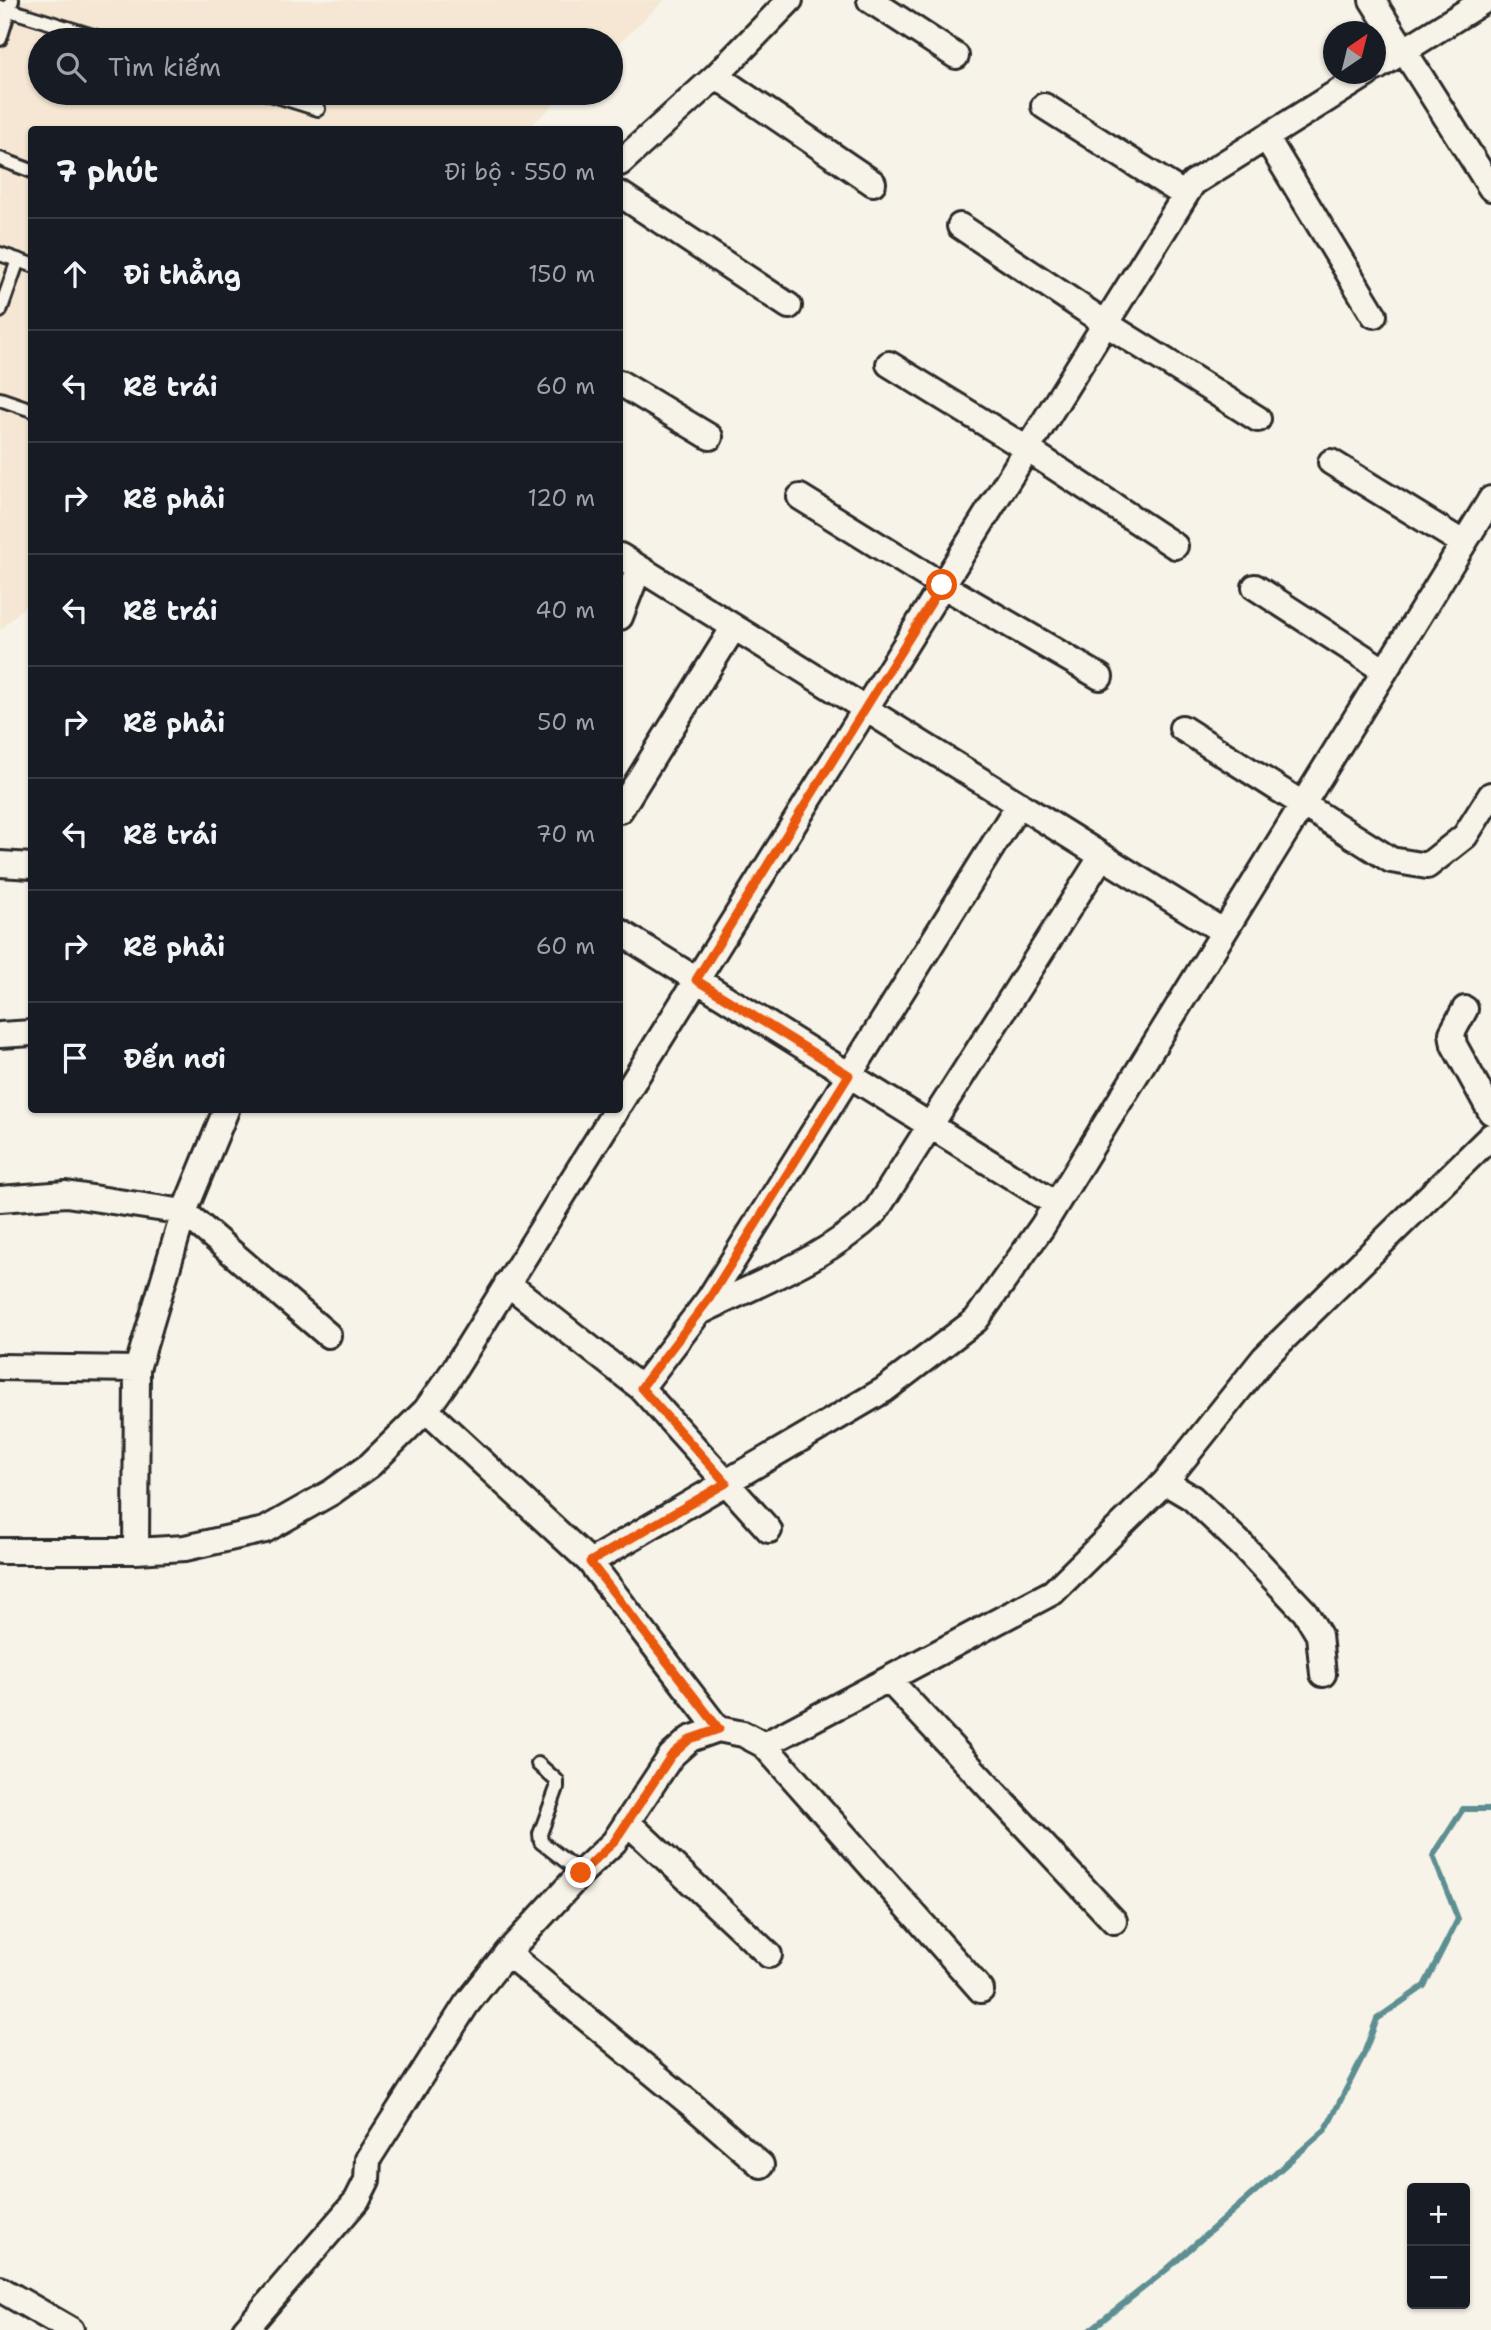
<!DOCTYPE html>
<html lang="vi">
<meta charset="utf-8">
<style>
body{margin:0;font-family:"Shantell Sans",sans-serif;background:#20242c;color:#f1f3f6}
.controls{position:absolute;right:21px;bottom:21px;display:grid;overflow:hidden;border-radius:7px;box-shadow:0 2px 5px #0004}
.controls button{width:63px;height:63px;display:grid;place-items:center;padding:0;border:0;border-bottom:2px solid #363941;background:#171b24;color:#f1f3f6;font:35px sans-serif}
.compass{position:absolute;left:1323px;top:21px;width:63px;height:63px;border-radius:50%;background:#171b24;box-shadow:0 2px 5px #0004;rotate:35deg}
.stop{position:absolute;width:21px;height:21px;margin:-16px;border:5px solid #ea580c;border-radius:50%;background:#fff}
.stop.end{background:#ea580c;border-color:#fff;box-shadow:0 2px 7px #0008}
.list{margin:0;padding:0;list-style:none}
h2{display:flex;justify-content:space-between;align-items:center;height:91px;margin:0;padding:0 28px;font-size:30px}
h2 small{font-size:23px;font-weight:400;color:#9ea1a6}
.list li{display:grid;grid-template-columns:46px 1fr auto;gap:21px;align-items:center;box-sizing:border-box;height:112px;padding:0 28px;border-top:2px solid #363941}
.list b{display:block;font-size:26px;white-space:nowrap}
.list em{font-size:23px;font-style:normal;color:#9ea1a6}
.icon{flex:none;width:38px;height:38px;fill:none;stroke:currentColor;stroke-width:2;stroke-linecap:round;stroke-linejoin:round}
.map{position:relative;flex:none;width:1491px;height:2330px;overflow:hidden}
.search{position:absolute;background:#171b24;box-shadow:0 2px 5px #0004;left:28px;top:28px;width:595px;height:77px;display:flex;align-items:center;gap:18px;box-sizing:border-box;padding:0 24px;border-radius:38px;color:#9ea1a6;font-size:26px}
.panel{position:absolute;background:#171b24;box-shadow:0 2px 5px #0004;left:28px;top:126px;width:595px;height:987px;border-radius:7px}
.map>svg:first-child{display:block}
.built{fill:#f5e7d3}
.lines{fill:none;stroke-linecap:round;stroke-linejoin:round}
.stream{stroke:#5d8f92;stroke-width:6}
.lane-casing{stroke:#2b2b2b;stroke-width:18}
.street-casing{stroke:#2b2b2b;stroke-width:30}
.lane{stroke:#f7f3e8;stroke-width:12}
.street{stroke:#f7f3e8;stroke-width:24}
.route{stroke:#ea580c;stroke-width:9}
</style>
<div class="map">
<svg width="1491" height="2330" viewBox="0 0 1491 2330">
<rect width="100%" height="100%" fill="#f7f3e8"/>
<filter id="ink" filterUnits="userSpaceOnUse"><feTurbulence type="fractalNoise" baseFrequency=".0143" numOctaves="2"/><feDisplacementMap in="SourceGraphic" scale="14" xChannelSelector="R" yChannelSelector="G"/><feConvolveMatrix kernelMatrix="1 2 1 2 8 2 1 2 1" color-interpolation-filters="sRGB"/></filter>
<g filter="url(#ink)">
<path class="built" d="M 0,0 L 664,0 L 611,51 L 611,40 L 40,40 L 40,93 L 566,93 L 528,129 L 32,130 L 31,600 L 0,630 Z"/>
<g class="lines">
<path class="stream" d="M 1090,2330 L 1166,2270 L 1326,2129 L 1363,2056 L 1377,2019 L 1424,1986 L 1458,1919 L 1433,1856 L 1463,1809 L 1491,1809"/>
<defs>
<path id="lane" d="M 0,7 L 106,40
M 0,39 L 12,0
M 267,93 L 318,109
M 0,159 L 32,171
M 0,254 L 32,265
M 0,311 L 18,260
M 0,399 L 32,410
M 538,1764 L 557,1781 L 557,1788 L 540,1834 L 541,1842 L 581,1873"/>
<path id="street" d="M 870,0 L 956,56
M 1372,0 L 1491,188
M 1376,68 L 1485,0
M 716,76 L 873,183
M 1044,106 L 1185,195
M 1266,137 L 1374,315
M 620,163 L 716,76 L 790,0
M 620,194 L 789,306
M 960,226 L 1105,323 L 1258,419
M 889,364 L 1027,449 L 1175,546
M 620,383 L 710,437
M 1331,462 L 1463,543
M 800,497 L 942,585 L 1100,677
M 620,556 L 1224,932
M 1255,587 L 1385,671
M 620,617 L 639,568
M 1182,728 L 1391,860 L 1427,866 L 1465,836 L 1491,795
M 620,810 L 734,627
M 0,864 L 32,866
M 620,932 L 1056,1204
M 1465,1009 L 1452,1033 L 1454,1045 L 1491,1112
M 0,1035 L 32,1033
M 620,1103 L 1193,183 L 1367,74
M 0,1199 L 66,1194 L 184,1212 L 328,1335
M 507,1283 L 641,1388 L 769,1530
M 702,1311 C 761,1282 827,1258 875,1212 L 1102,856
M 0,1367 L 137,1369
M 641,1388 L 709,1299 L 1019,804
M 426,1410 L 590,1562 L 718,1729 L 743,1734 L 764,1745 L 981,1990
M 1165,1482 L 1192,1498 L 1243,1546 L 1305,1612 L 1319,1635 L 1323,1674
M 0,1551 L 136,1551 L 185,1548 L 265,1530 L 332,1492 L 370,1465 L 426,1410 L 452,1373 L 616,1110
M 136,1551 L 137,1369 L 184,1212 L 226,1110
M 590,1562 L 884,1390 L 976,1320 L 1042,1227 L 1491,499
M 889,1680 L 1114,1921
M 764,1745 L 1053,1592 L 1165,1482 L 1264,1358 L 1491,1136
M 627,1822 L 769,1955
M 507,1953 L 693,2106 L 761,2165
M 0,2289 L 71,2330
M 245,2330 L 357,2200 L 367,2180 L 368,2159 L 466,2005 L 507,1953 L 581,1873 L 614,1842 L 671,1756 L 690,1739 L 718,1729"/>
</defs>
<use href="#lane" class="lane-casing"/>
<use href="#street" class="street-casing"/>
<use href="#lane" class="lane"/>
<use href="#street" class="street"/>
</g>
</g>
<g class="lines" filter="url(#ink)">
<path class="route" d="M 581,1873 L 614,1842 L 671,1756 L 690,1739 L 719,1729 L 590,1562 L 726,1483 L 641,1388 L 709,1299 L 849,1075 L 696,980 L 942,585"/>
</g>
</svg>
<div class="controls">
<button>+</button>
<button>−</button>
</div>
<svg class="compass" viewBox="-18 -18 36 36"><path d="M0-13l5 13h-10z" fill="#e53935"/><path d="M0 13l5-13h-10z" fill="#9ea1a6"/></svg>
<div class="stop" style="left:942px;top:585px"></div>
<div class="stop end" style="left:581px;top:1873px"></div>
<div class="search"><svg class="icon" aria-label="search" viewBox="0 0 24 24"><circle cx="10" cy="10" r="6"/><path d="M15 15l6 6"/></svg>Tìm kiếm</div>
<section class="panel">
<h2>7 phút<small>Đi bộ · 550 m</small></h2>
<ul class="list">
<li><svg class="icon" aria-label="ahead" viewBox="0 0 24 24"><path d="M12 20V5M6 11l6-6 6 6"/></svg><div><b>Đi thẳng</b></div><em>150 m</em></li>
<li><svg class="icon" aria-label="left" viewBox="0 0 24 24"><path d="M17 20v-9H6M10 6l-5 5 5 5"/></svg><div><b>Rẽ trái</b></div><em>60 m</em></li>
<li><svg class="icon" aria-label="right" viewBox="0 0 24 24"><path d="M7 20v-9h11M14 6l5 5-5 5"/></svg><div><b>Rẽ phải</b></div><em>120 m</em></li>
<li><svg class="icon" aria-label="left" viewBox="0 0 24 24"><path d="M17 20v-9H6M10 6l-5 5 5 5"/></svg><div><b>Rẽ trái</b></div><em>40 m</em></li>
<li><svg class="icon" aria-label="right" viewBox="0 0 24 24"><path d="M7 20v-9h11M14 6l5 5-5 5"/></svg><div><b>Rẽ phải</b></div><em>50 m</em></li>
<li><svg class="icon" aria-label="left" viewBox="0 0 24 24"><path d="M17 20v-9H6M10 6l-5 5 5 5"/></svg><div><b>Rẽ trái</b></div><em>70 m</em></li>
<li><svg class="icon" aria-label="right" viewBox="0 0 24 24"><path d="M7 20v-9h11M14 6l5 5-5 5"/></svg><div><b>Rẽ phải</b></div><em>60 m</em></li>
<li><svg class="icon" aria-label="arrive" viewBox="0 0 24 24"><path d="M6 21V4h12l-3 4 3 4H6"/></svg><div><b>Đến nơi</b></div></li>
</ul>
</section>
</div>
